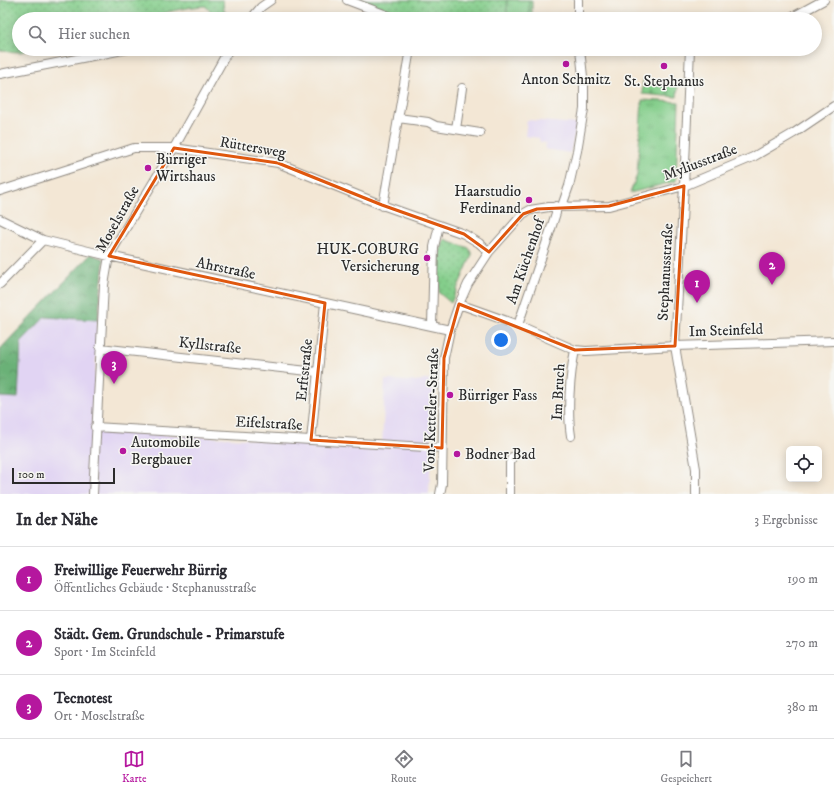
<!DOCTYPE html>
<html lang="de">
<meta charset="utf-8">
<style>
body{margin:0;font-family:"IM FELL DW Pica",serif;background:#f7f7f7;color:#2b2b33}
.controls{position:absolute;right:12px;bottom:12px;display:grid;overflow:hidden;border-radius:6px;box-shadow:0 2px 10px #0003}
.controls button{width:36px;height:36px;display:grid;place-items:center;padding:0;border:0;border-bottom:1px solid #e1e1e2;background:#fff;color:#2b2b33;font:20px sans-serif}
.scale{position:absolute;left:12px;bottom:10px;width:103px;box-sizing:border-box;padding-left:4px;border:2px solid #2b2b2b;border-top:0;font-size:11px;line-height:14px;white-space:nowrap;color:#2b2b2b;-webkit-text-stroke:3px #f6f6f2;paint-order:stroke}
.you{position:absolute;left:501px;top:340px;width:14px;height:14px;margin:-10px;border:3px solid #fff;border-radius:50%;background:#1a73e8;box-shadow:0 0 0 6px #1a73e833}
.badge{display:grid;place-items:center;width:26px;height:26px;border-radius:50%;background:#b5179e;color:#fff;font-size:13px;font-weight:700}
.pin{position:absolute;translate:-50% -33px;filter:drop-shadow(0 1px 2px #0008)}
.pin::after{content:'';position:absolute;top:21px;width:14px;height:12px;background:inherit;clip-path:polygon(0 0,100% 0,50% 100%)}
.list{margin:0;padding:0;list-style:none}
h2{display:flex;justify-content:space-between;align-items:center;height:52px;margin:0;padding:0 16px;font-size:17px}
h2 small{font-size:13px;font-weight:400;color:#7c7c81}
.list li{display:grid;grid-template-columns:26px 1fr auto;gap:12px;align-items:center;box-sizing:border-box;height:64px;padding:0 16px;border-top:1px solid #e1e1e2}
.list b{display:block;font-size:15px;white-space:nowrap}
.list p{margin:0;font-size:13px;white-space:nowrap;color:#7c7c81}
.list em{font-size:13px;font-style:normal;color:#7c7c81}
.icon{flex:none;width:22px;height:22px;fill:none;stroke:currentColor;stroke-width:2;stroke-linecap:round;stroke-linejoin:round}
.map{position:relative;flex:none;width:834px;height:494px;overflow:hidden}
.search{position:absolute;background:#fff;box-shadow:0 2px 10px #0003;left:12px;right:12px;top:12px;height:44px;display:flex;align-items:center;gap:10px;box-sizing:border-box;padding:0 14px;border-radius:22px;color:#7c7c81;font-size:15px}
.sheet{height:244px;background:#fff}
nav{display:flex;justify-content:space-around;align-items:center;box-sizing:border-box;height:56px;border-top:1px solid #e1e1e2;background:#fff;font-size:11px;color:#7c7c81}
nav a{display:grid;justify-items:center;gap:2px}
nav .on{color:#b5179e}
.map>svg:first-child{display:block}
.built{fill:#e1d4f3}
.grass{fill:url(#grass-dots);stroke:#587c5b}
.forest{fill:url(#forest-crowns);stroke:#4b6e51}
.cemetery{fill:url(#cemetery-stones);stroke:#587c5b}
.park{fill:url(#park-tufts);stroke:#587c5b}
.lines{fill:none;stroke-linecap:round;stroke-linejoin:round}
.minor-casing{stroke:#8f8980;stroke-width:10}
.minor{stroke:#fff;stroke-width:8}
.marked{fill:none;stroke:#df570e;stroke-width:3;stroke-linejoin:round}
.poi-dot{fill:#b5179e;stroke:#f6f6f2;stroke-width:1.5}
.labels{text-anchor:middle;stroke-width:3;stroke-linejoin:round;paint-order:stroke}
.poi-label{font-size:15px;fill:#2b2b2b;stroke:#f6f6f2;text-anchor:start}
.street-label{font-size:15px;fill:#2b2b2b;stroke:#f6f6f2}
</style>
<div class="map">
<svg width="834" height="494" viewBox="0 0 834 494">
<defs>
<pattern id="grass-dots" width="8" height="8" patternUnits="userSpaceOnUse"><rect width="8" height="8" fill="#84ce8b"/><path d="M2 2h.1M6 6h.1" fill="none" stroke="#72b178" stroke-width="1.8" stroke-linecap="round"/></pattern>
<pattern id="forest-crowns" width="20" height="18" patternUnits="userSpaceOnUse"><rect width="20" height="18" fill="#6bb177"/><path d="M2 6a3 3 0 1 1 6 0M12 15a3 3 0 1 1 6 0" fill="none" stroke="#589062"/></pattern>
<pattern id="cemetery-stones" width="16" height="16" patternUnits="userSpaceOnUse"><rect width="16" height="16" fill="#84ce8b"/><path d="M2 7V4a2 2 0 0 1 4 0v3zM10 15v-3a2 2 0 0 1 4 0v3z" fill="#72b178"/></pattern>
<pattern id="park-tufts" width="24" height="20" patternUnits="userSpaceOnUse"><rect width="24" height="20" fill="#84ce8b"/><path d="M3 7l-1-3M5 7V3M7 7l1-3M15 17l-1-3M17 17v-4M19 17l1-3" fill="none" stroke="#72b178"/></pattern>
</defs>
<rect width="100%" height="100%" fill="#f6f6f2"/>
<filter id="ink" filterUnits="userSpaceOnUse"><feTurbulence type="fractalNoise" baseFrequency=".025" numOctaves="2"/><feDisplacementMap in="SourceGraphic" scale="8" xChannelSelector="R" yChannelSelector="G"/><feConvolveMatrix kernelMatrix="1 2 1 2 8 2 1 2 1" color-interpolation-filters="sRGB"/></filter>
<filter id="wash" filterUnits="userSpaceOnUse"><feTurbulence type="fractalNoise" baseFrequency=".012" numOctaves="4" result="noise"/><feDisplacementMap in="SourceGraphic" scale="16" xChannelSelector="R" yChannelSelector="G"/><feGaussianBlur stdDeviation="0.9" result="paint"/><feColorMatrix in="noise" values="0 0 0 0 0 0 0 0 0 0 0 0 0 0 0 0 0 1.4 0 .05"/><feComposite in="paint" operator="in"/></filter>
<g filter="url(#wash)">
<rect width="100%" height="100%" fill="#f3e7d5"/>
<path class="built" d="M 527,120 L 577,124 L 570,153 L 545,149 L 546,143 L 540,142 L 539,138 L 525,136 Z
M 45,317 L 98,320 L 92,430 L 382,447 L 385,380 L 414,381 L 434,379 L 429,494 L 0,494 L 0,397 L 18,398 L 21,342 Z"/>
<path class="grass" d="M 0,0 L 223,0 L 224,11 L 233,17 L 244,19 L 216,19 L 215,16 L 205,6 C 186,7 165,12 147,19 L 19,19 L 19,49 L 35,49 L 20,52 L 0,51 Z
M 358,0 L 532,0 L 532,19 L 405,19 Z
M 444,239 L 469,248 L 472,255 L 451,303 L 439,293 L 440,252 Z"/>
<path class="forest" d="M 91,254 L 104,259 L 98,320 L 45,317 L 21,342 L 18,398 L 0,397 L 0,349 Z"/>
<path class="cemetery" d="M 643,81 L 678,85 L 677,97 L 642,94 Z"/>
<path class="park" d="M 507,0 L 529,0 L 529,19 L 507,19 Z
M 642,100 L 679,102 L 676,181 L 630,193 L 637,175 Z"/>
</g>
<g filter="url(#ink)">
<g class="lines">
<defs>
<path id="minor" d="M 347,0 L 397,19
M 578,0 L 578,19
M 251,19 L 261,7 L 271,0
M 789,19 L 824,0
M 690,49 L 684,186 L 675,346 L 696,469 L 696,494
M 0,74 L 128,49
M 398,118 L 428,122 L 436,126 L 480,133
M 456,129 L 462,88
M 0,191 L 134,148 L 174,148 L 278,163 L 382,205 L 464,234 L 479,243 L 489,252
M 383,206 L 410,49
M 562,206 L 569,186 L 577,151 L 584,109 L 584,86 L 580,49
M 0,219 L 43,240 L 109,256 L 450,330
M 0,284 L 43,240
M 459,304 L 518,325 L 575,350 L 586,351 L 675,346 L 834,341
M 518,325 L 546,244 L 556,213 L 556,206
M 432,326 L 434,247 L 439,225
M 100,348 L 317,372
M 95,427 L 442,448
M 571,436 C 567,411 570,375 575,350
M 311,440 L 325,303
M 93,494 L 104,285 L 109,256 L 174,148 L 229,49
M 440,494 L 442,484 L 444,358 L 450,330 L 459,304 L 468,284 L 489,252 L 523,214 L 530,210 L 549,207 L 609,206 L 684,186 L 753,157 L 794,133 L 834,106
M 510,494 L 510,463 L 512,457"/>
</defs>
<use href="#minor" class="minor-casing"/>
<use href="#minor" class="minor"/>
</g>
</g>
<path class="marked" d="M 174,148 L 278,163 L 382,205 L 464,234 L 489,252 L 523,214 L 537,209 L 609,206 L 684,186 L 675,346 L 575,350 L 459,304 L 444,358 L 442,448 L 311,440 L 325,303 L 109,256 Z"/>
<g class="poi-dot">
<circle cx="566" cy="64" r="4"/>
<circle cx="664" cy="66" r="4"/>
<circle cx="148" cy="168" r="4"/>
<circle cx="529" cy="200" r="4"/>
<circle cx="427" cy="258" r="4"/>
<circle cx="450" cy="395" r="4"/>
<circle cx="123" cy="451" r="4"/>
<circle cx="457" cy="454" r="4"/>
</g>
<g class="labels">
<g class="poi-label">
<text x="566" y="84" text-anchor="middle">Anton Schmitz</text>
<text x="664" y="86" text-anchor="middle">St. Stephanus</text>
<text x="156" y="164">Bürriger<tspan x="156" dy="17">Wirtshaus</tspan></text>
<text x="521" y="196" text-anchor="end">Haarstudio<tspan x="521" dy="17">Ferdinand</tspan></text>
<text x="419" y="254" text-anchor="end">HUK-COBURG<tspan x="419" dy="17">Versicherung</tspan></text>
<text x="458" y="400">Bürriger Fass</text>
<text x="131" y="447">Automobile<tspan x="131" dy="17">Bergbauer</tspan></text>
<text x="465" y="459">Bodner Bad</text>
</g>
<g class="street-label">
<text transform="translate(253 147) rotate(10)" y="5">Rüttersweg</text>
<text transform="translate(700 162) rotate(-21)" y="5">Myliusstraße</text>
<text transform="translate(117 219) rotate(-61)" y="5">Moselstraße</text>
<text transform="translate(525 261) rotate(-71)" y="5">Am Küchenhof</text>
<text transform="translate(226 268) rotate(12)" y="5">Ahrstraße</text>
<text transform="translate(665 272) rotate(-87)" y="5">Stephanusstraße</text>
<text transform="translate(726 330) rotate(-2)" y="5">Im Steinfeld</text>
<text transform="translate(210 345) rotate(6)" y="5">Kyllstraße</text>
<text transform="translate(304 370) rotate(-84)" y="5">Erftstraße</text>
<text transform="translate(558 392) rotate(-87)" y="5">Im Bruch</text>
<text transform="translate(431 410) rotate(-88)" y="5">Von-Ketteler-Straße</text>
<text transform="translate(269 423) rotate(3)" y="5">Eifelstraße</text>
</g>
</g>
</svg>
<div class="controls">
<button><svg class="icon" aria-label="locate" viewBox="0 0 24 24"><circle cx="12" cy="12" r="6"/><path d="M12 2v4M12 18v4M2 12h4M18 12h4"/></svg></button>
</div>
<div class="scale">100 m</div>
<div class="you"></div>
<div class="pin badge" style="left:697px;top:303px">1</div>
<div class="pin badge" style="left:772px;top:285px">2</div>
<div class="pin badge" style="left:114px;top:384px">3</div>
<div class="search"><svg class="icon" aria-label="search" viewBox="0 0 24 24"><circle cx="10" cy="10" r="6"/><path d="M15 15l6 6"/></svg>Hier suchen</div>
</div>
<section class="sheet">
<h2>In der Nähe<small>3 Ergebnisse</small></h2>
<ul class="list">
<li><span class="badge">1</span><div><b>Freiwillige Feuerwehr Bürrig</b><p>Öffentliches Gebäude · Stephanusstraße</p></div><em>190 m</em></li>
<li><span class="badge">2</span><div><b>Städt. Gem. Grundschule - Primarstufe</b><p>Sport · Im Steinfeld</p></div><em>270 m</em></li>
<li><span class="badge">3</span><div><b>Tecnotest</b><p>Ort · Moselstraße</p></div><em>380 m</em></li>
</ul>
</section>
<nav>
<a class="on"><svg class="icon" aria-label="map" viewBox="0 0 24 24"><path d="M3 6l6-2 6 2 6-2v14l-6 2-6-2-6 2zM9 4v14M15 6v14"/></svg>Karte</a>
<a><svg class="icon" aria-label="directions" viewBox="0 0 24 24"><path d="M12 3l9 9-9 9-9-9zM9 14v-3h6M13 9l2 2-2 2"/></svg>Route</a>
<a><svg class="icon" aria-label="saved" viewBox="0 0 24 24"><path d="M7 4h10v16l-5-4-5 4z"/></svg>Gespeichert</a>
</nav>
